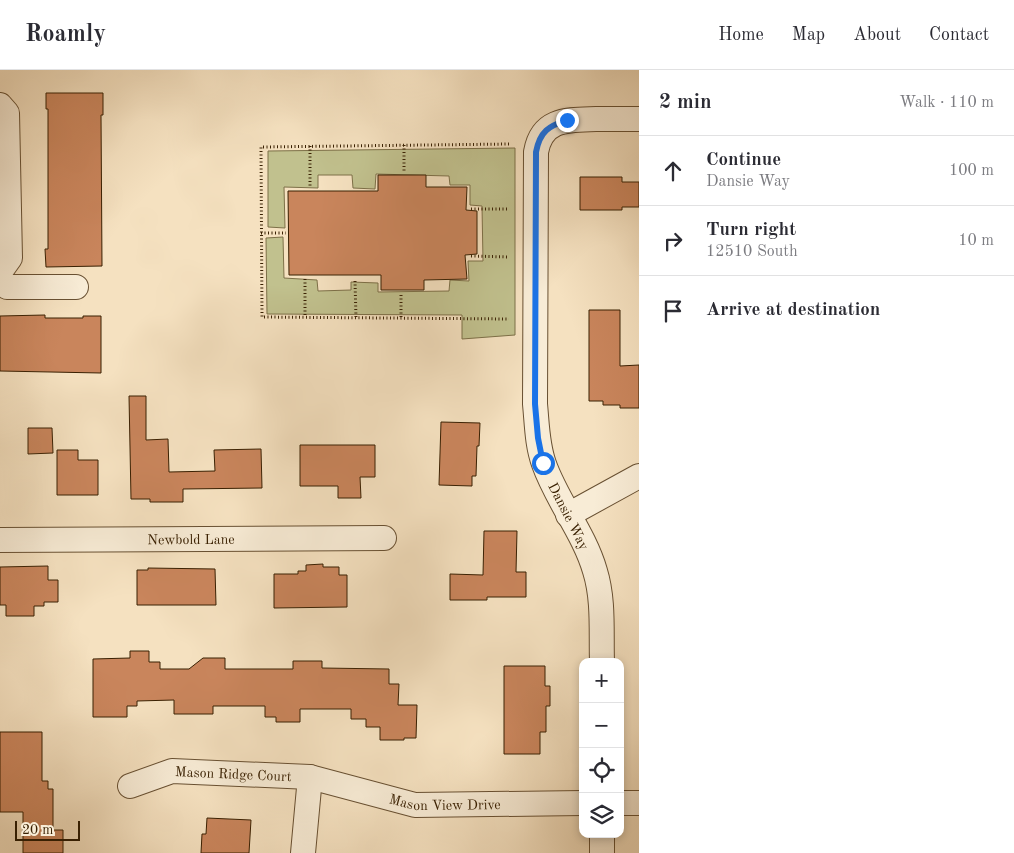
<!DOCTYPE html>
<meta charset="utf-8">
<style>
body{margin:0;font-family:"Old Standard TT",serif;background:#f2f2f3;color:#2b2b33}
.controls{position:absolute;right:15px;bottom:15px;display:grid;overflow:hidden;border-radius:10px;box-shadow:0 2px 8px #0003}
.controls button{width:45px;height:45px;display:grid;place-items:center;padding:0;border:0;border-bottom:1px solid #e1e1e2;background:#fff;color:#2b2b33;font:25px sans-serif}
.scale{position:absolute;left:15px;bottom:12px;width:65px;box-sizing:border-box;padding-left:5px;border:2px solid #392002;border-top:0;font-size:14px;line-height:18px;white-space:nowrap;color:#392002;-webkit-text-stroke:4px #f8ecd6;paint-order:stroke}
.stop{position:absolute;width:15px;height:15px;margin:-11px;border:4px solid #1a73e8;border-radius:50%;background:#fff}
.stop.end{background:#1a73e8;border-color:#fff;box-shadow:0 1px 5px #0008}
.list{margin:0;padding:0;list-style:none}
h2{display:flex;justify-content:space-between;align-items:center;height:65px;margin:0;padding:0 20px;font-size:21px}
h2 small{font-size:16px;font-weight:400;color:#7c7c81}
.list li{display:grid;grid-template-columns:32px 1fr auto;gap:15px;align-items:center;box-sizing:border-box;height:70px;padding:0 20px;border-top:1px solid #e1e1e2}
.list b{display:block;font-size:19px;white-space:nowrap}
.list p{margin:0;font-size:16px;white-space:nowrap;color:#7c7c81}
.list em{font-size:16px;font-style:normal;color:#7c7c81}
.icon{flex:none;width:28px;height:28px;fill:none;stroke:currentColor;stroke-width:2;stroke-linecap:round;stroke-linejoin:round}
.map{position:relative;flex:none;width:639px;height:783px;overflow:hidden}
header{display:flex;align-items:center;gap:30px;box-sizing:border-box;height:70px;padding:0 25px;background:#fff;border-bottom:1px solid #e1e1e2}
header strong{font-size:24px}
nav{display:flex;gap:28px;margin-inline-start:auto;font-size:18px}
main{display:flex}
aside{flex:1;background:#fff}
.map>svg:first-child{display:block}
.green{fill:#c1c18e;stroke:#7d7048}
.building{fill:#c9855c;stroke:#392002}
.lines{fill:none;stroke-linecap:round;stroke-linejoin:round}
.minor-casing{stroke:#685032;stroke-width:26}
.path{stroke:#392002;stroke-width:3;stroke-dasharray:1 2.5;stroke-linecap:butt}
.minor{stroke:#f8ecd6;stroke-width:24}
.route{stroke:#1a73e8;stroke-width:6}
.labels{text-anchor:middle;stroke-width:4;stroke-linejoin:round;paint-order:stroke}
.street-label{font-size:14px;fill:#392002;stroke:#f8ecd6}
</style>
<header>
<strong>Roamly</strong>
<nav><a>Home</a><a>Map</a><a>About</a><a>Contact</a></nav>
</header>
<main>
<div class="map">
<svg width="639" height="783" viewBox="0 0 639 783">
<rect width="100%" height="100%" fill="#f5e1c0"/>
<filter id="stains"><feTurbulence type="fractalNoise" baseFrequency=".004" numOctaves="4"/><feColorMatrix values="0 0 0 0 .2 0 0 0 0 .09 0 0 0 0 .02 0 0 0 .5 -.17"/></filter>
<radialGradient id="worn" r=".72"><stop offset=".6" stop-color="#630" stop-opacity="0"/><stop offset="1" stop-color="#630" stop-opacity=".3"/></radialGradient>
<path class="green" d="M 515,78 L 515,265 L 462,269 L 462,245 L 267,244 L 266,168 L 283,167 L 284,208 L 317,210 L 318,221 L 351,220 L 351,212 L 378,213 L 378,222 L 449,221 L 450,210 L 469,211 L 468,191 L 483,191 L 482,136 L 470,135 L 470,115 L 450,115 L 449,106 L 376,104 L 375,119 L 353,118 L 352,105 L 318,105 L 318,118 L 284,117 L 285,158 L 268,157 L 268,81 Z"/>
<path class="building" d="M 46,23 L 103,23 L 103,45 L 101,45 L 102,196 L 46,197 L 45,179 L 48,179 L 48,39 L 46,39 Z
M 378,105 L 426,105 L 426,117 L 467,117 L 466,140 L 477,141 L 477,184 L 465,185 L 467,209 L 424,210 L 424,220 L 381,220 L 381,205 L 289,205 L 288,121 L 378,121 Z
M 580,107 L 622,107 L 622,112 L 639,112 L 639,137 L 622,137 L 622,140 L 580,140 Z
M 589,240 L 620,240 L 620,296 L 639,295 L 639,338 L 620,338 L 620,335 L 603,335 L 603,331 L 589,331 Z
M 45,245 L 45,248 L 83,248 L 83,246 L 101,246 L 101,303 L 0,301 L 0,246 Z
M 129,326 L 146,326 L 146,370 L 168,369 L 169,402 L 215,401 L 214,380 L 261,379 L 262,418 L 183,419 L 183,432 L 150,432 L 150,429 L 131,429 Z
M 441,352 L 480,353 L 479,376 L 477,376 L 476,406 L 472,406 L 472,416 L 439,415 Z
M 28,358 L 52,358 L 53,383 L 28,384 Z
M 300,375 L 375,375 L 375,407 L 360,407 L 361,428 L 338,428 L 338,416 L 300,416 Z
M 57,380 L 78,380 L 78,390 L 98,390 L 98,425 L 57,425 Z
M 484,461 L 517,461 L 516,502 L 526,502 L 526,527 L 487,527 L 487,530 L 450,530 L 450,504 L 483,505 Z
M 323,494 L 323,497 L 339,497 L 339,505 L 347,505 L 347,537 L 274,538 L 274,504 L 298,504 L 298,501 L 306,501 L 306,495 Z
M 48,496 L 48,510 L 58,510 L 58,532 L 44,532 L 44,536 L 34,536 L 34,546 L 6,546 L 6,535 L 0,535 L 0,497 Z
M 148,498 L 215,499 L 216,535 L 137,535 L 137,500 L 148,500 Z
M 130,581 L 149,581 L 149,592 L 160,592 L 160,599 L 189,599 L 203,588 L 225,588 L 225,599 L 293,599 L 293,591 L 322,591 L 322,598 L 389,599 L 389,614 L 399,614 L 398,635 L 417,635 L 416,668 L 404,668 L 404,670 L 380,670 L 380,657 L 366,657 L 366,649 L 351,649 L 351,639 L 300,639 L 300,652 L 276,652 L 276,647 L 265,647 L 265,636 L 213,636 L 213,644 L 174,644 L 174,630 L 137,631 L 137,636 L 127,636 L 127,647 L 93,647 L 93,589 L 130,588 Z
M 504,596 L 545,596 L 545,616 L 550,616 L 550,636 L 546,636 L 546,662 L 540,662 L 540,684 L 504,684 Z
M 0,662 L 42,662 L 42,711 L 48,711 L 48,719 L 53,719 L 53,760 L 63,760 L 63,783 L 23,783 L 23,742 L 0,742 Z
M 207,748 L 251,750 L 249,783 L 201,783 L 202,764 L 206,764 Z"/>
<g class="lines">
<defs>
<g id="minor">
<path d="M 0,35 L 7,43 L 10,188 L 0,202"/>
<path d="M 0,213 L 7,217 L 76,217"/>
<path d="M 568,445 L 639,406"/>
<path id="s1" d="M 0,470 L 384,468"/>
<path d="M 602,592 C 601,562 604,530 595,501 C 584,463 557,431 544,394 C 537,375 537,354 535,334 L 536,82 C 542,48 568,50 596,49 C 610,49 625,49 639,49"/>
<path id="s2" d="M 130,716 L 172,701 L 310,707 L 415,735 L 583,733"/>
<path d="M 620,733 L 639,733"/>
<path d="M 303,783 L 310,707"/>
<path d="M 602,783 L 602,764"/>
</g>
</defs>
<use href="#minor" class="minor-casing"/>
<path class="path" d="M 509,74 L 261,77 L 262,247 L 509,249
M 404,75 L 404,101
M 310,76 L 310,116
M 471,139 L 509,139
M 261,163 L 286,163
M 471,186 L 509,187
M 305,209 L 305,247
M 355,211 L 356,248
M 401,225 L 401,248"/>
<use href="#minor" class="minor"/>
</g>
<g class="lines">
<path class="route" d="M 543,393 L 538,368 L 535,334 L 536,82 C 540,61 549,56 567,50"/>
</g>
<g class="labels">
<g class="street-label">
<text transform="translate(569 446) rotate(63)" y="5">Dansie Way</text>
<text dy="5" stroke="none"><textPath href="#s1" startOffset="191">Newbold Lane</textPath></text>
<text dy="5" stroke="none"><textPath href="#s2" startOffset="106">Mason Ridge Court</textPath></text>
<text dy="5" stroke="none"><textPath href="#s2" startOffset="321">Mason View Drive</textPath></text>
</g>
</g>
<rect width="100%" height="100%" filter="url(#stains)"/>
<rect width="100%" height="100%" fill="url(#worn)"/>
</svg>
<div class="controls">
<button>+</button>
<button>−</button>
<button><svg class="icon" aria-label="locate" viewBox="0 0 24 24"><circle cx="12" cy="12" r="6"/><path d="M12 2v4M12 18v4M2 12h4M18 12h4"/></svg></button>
<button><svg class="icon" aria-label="layers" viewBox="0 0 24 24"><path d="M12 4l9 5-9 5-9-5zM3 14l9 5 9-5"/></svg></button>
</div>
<div class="scale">20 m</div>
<div class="stop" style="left:543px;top:393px"></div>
<div class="stop end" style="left:567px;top:50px"></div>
</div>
<aside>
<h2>2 min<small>Walk · 110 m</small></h2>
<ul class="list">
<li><svg class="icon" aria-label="ahead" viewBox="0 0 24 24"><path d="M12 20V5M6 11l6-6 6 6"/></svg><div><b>Continue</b><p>Dansie Way</p></div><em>100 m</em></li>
<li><svg class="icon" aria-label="right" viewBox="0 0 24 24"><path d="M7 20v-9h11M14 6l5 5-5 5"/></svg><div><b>Turn right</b><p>12510 South</p></div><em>10 m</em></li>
<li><svg class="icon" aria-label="arrive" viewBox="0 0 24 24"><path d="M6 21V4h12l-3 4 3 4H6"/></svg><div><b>Arrive at destination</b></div></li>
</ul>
</aside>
</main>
